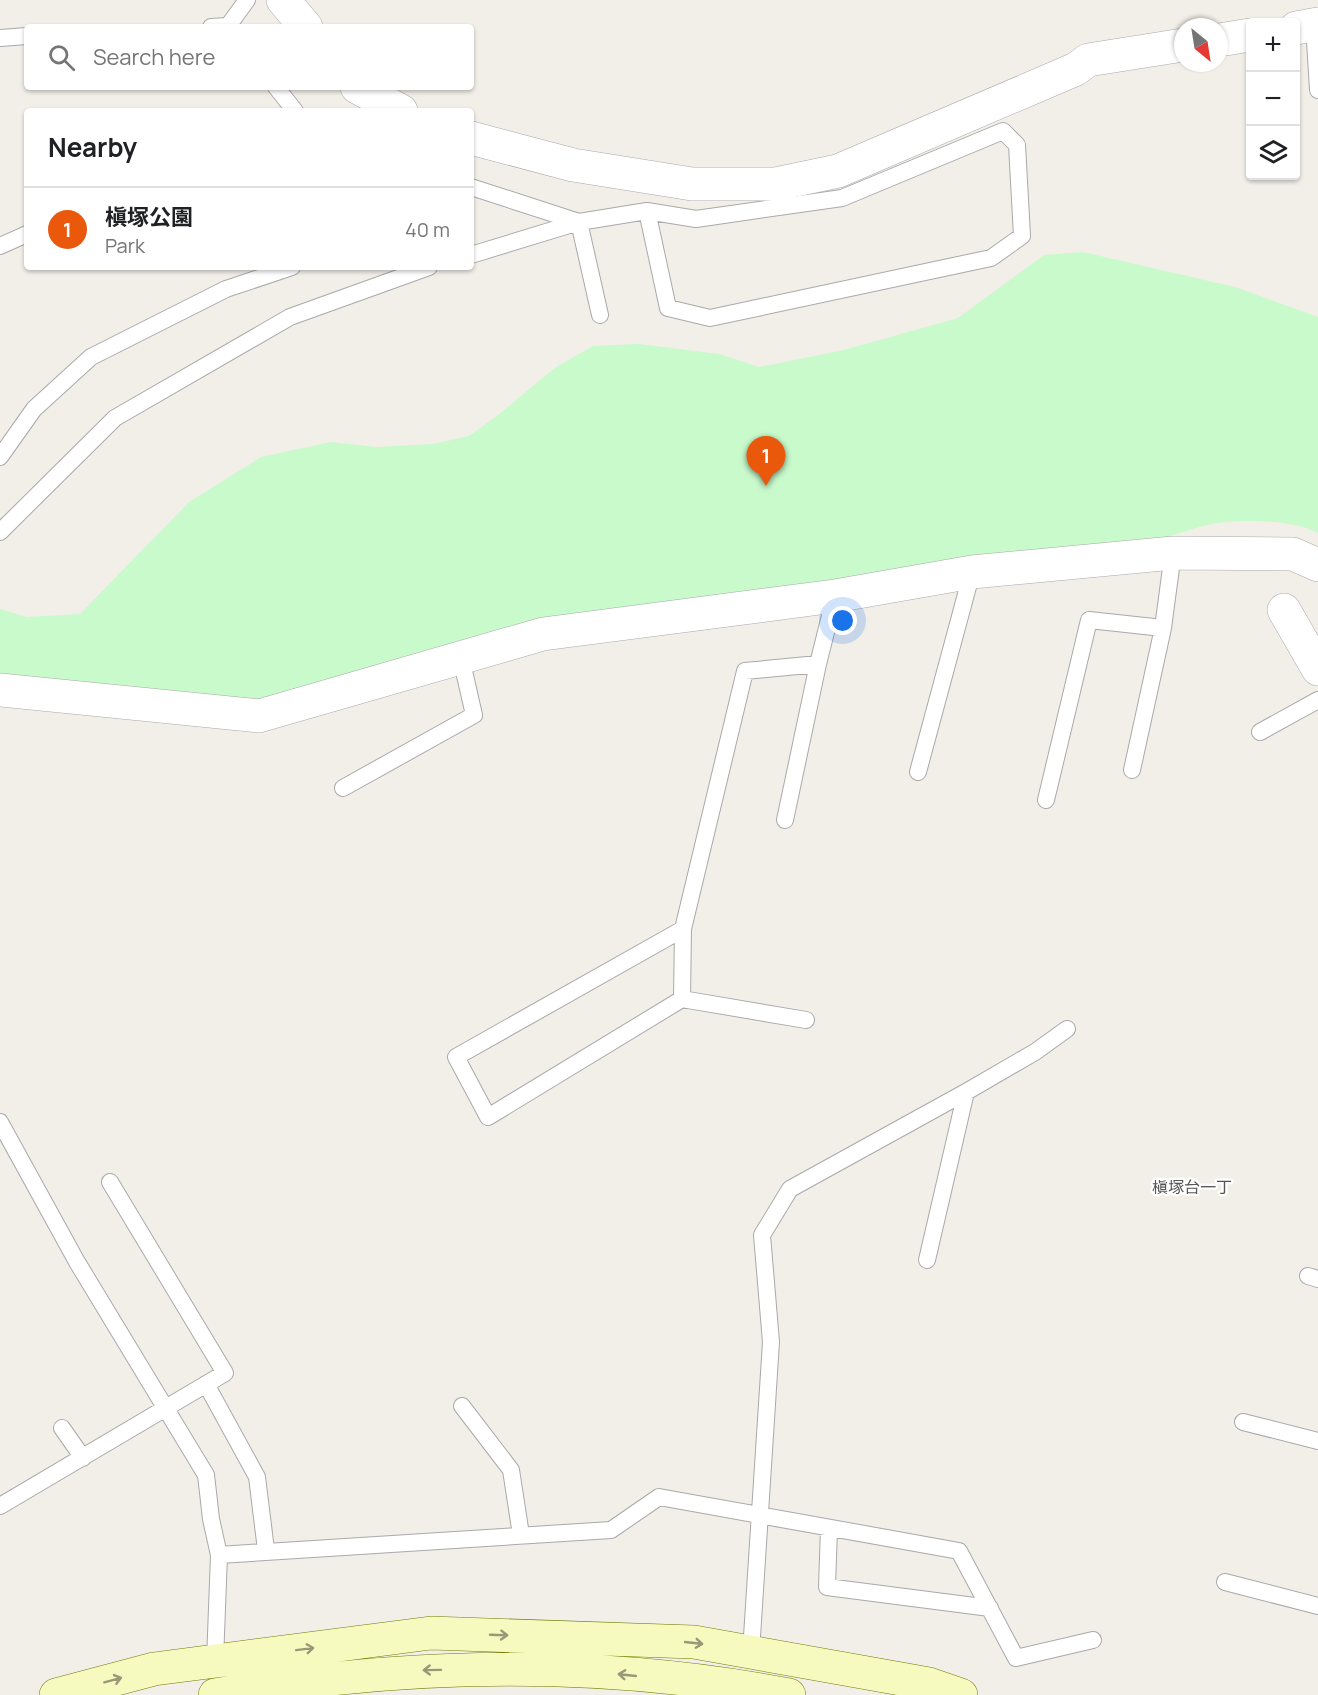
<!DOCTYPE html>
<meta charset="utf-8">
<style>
body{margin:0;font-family:Manrope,"Noto Sans JP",sans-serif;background:#f6f6f6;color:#202124}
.controls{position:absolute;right:18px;top:18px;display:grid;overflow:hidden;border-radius:6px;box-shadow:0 2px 4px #0004}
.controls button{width:54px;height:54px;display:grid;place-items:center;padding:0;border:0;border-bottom:2px solid #e0e0e0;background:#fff;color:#202124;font:30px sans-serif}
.compass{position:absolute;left:1174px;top:18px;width:54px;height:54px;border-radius:50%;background:#fff;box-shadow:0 2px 4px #0004;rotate:150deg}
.you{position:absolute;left:843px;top:621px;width:21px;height:21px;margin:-15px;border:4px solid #fff;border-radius:50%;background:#1a73e8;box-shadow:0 0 0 9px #1a73e833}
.badge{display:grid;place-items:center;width:39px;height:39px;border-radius:50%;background:#ea580c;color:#fff;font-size:20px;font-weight:700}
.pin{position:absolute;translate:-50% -50px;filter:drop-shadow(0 2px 3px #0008)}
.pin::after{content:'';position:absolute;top:32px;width:21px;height:18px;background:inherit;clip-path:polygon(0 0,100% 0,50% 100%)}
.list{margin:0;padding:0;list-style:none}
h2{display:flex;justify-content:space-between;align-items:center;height:78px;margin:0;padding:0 24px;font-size:26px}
h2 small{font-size:20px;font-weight:400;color:#757577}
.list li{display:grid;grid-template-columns:39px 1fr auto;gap:18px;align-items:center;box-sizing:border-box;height:84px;padding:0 24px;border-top:2px solid #e0e0e0}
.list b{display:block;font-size:22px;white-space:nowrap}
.list p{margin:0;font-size:20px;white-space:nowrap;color:#757577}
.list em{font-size:20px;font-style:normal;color:#757577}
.icon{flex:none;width:33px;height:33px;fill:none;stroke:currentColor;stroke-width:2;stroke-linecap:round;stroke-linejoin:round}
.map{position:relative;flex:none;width:1318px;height:1695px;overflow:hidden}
.search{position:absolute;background:#fff;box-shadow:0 2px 4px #0004;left:24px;top:24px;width:450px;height:66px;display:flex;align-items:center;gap:15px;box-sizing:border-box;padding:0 21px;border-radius:6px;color:#757577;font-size:22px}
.panel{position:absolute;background:#fff;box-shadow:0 2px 4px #0004;left:24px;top:108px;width:450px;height:162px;border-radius:6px}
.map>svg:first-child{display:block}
.park{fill:#c8facc}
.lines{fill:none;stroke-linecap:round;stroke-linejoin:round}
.lane-casing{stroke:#a9a9a9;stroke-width:18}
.street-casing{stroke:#a9a9a9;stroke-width:34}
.secondary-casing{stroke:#707d05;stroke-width:34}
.lane{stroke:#fff;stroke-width:16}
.street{stroke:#fff;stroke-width:33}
.secondary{stroke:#f7fabf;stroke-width:33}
.oneway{stroke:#979978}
.labels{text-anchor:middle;stroke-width:4.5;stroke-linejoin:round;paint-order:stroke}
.neighbourhood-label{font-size:16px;fill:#555;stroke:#fff}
</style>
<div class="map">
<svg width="1318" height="1695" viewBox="0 0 1318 1695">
<rect width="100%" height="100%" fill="#f2efe9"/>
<path class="park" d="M 1083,252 L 1235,287 L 1318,317 L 1318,533 C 1294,519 1238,519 1211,524 C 1193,528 1175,535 1157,540 L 282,697 L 239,701 L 0,674 L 0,609 L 27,617 L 80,614 L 189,502 L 261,457 L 331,442 L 376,447 L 433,444 L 469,436 L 498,415 L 556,367 L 593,346 L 639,344 L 664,347 L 719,354 L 759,367 L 844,350 L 958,318 L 1044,255 Z"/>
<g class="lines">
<defs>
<path id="lane" d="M 1314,25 L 1318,90
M 211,27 L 228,26 L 247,0
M 0,38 L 27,36
M 276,87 L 295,111
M 471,187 L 579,222 L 471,255
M 0,246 L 27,234
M 600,315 L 579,222 L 647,211 L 696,219 L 842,198 L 1003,131 L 1017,145 L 1022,236 L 991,258 L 710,318 L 668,308 L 647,211
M 0,457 L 34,409 L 91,357 L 226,289 L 292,267
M 0,532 L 115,418 L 290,317 L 429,267
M 1260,732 L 1318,700
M 1132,770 L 1163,628 L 1173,553
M 918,772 L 972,572
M 343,788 L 474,715 L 461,658
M 1046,800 L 1089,620 L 1163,628
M 785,820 L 818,664 L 835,596
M 683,929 L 682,999 L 488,1117 L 456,1057 L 683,929 L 745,671 L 818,664
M 682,999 L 806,1020
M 0,1122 L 77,1262 L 206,1475 L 211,1519 L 219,1555
M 927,1260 L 966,1092
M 1308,1276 L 1318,1279
M 206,1384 L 257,1477 L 266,1550
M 462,1406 L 511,1470 L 521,1535
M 1243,1422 L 1318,1441
M 62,1428 L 83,1458
M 0,1506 L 225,1373 L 110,1182
M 829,1528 L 827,1587 L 990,1608
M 1225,1582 L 1318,1606
M 751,1652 L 771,1342 L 762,1235 L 790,1189 L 966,1092 L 1035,1052 L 1067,1029
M 215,1661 L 219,1555 L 611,1530 L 659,1497 L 959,1551 L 1016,1658 L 1093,1640"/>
<path id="street" d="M 283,0 L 306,27
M 1296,28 L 1318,24
M 1219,40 L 1250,35
M 357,87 L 401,111
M 471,138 L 573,165 L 692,184 L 776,184 L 838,171 L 1076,69 L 1088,60 L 1183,45
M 1284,610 L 1318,669
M 0,690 L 259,716 L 543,634 L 835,596 L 972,572 L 1173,553 L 1293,554 L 1318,565"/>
<path id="secondary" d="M 56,1695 L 154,1669 L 431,1633 L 694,1642 L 929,1684 L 961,1695
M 215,1695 C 405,1663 600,1659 789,1695"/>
</defs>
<use href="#lane" class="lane-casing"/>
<use href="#street" class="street-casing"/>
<use href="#secondary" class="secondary-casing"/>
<use href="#lane" class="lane"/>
<use href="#street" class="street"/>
<use href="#secondary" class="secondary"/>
</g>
<defs><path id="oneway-shaft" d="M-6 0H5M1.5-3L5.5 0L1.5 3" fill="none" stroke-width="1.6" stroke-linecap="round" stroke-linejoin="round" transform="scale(1.5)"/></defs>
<g class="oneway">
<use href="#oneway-shaft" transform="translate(499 1635) rotate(2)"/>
<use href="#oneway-shaft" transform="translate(694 1643) rotate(6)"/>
<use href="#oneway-shaft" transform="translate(305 1649) rotate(-7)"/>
<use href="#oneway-shaft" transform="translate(432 1670) rotate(179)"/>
<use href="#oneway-shaft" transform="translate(627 1675) rotate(-174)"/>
<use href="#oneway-shaft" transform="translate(113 1680) rotate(-15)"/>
</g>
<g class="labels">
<g class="neighbourhood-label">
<text x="1192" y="1193">槇塚台一丁</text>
</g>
</g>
</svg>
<div class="controls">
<button>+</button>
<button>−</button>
<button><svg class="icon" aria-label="layers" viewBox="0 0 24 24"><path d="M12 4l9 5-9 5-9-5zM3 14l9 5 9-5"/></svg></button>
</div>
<svg class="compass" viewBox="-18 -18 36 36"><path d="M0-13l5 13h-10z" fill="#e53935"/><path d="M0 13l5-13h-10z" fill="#757577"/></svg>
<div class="you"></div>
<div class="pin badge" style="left:766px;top:486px">1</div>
<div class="search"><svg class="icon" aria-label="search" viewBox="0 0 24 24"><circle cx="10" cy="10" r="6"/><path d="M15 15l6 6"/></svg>Search here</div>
<section class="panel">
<h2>Nearby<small></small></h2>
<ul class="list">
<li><span class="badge">1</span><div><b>槇塚公園</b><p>Park</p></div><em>40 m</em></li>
</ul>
</section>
</div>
